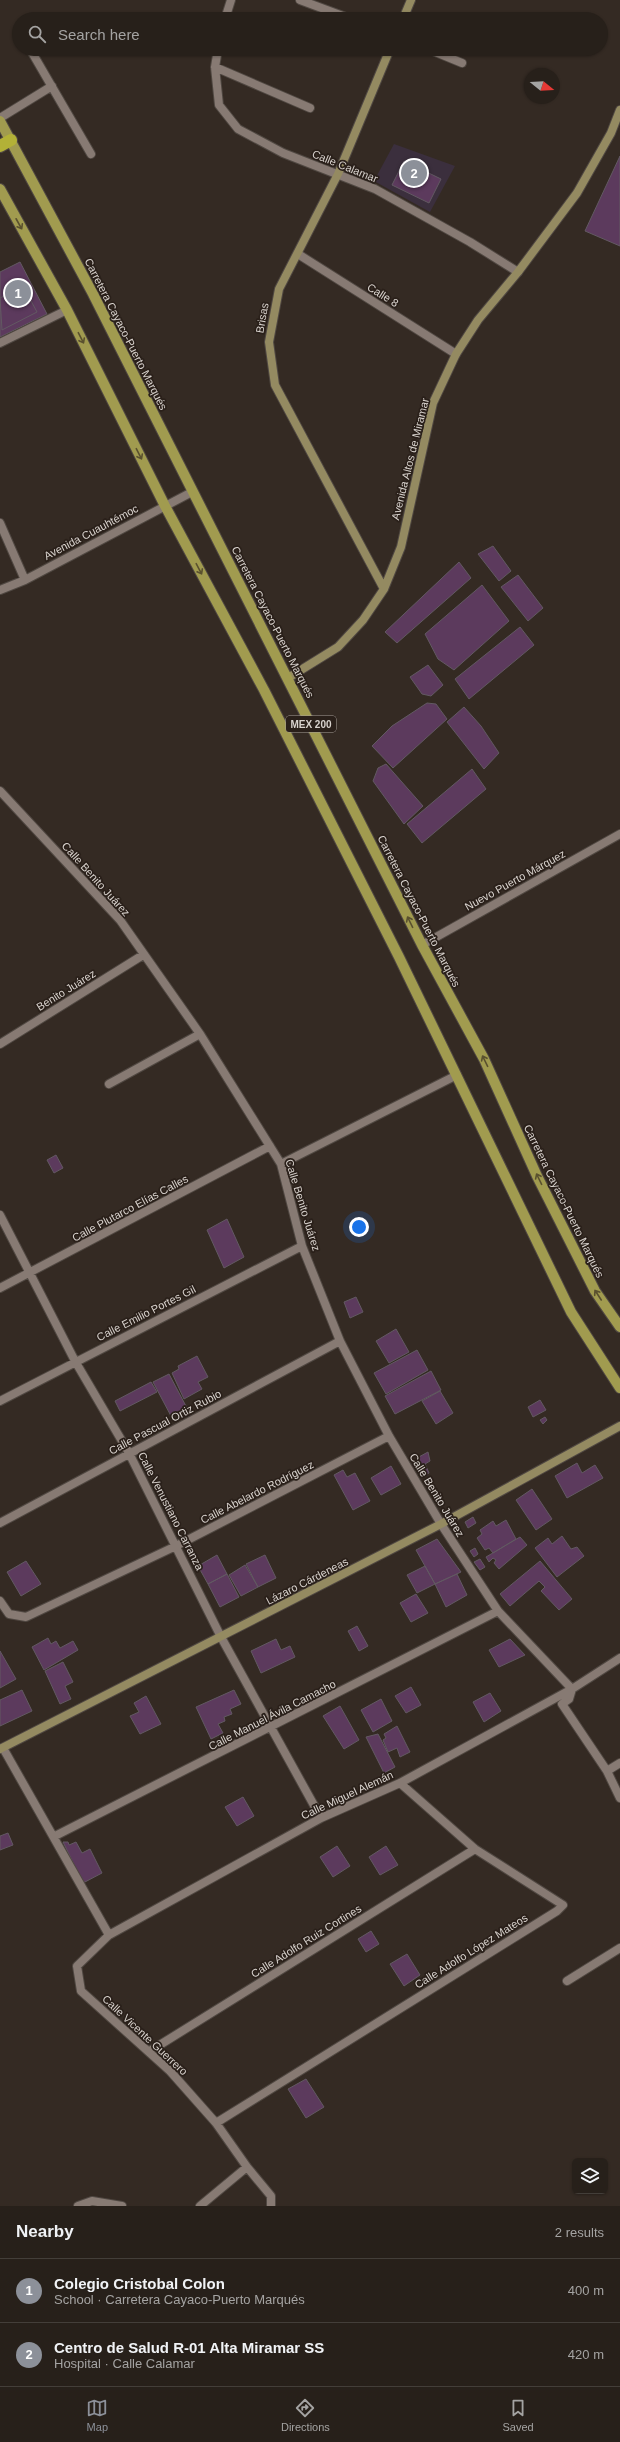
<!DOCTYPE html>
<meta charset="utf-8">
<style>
body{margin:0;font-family:Helvetica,sans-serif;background:#2f2823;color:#f1f3f6}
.controls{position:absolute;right:12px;bottom:12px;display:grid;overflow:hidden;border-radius:6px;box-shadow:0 1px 3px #0004}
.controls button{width:36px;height:36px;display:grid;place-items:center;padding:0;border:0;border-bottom:1px solid #433e39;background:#27201a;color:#f1f3f6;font:20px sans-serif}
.compass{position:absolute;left:524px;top:68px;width:36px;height:36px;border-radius:50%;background:#27201a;box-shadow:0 1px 3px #0004;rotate:108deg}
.you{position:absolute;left:359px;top:1227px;width:14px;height:14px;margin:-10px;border:3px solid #fff;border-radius:50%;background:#1a73e8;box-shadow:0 0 0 6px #1a73e833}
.badge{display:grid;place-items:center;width:26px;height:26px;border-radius:50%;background:#8c9099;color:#fff;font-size:13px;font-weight:700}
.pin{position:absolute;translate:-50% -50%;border:2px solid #fff;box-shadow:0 1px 4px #0006}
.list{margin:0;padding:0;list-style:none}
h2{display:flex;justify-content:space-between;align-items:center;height:52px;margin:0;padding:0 16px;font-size:17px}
h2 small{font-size:13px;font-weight:400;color:#a4a3a2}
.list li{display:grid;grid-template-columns:26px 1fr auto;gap:12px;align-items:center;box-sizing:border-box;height:64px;padding:0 16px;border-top:1px solid #433e39}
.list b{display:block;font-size:15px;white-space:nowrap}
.list p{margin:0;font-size:13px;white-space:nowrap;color:#a4a3a2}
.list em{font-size:13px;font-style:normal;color:#a4a3a2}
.icon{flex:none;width:22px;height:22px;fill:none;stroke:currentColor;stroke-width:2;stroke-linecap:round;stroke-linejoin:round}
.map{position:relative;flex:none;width:620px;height:2206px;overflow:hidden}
.search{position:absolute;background:#27201a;box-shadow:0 1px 3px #0004;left:12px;right:12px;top:12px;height:44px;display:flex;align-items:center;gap:10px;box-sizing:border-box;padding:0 14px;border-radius:22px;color:#a4a3a2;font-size:15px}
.sheet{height:180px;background:#27201a}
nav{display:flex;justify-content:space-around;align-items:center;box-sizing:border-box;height:56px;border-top:1px solid #433e39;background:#27201a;font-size:11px;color:#a4a3a2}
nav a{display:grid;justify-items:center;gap:2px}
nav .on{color:#8c9099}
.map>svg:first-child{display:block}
.medical{fill:#3b2f3d}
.building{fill:#5c3a5d;stroke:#625962}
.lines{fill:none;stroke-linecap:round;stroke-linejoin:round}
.street-casing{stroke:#504842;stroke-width:10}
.secondary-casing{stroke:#504842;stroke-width:10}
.primary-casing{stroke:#504842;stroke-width:12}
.highway-casing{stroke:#504842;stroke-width:14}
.street{stroke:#877a73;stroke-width:8}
.secondary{stroke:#948a61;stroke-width:8}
.primary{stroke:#a19b4f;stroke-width:10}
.highway{stroke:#b3b137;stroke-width:12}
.oneway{stroke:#5a512f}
.labels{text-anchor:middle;stroke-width:3.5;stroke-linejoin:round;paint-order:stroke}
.shield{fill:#2a201a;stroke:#a49d98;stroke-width:1}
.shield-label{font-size:10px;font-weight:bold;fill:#d9d3ce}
.street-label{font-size:11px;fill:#d9d3ce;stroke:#2a201a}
</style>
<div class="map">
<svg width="620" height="2206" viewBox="0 0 620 2206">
<rect width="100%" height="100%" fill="#342a23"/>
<path class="medical" d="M 394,144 L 455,166 L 430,212 L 374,181 Z"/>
<path class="building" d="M 620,156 L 620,246 L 585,231 Z
M 404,161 L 441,179 L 429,203 L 392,185 Z
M 20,262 L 47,314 L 0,337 L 0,272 Z
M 23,286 L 37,312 L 2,330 L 0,298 Z
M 493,546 L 511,571 L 499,581 L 478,554 Z
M 459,562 L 471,578 L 397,643 L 385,632 Z
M 518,575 L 543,608 L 528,621 L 501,587 Z
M 482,585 L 509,621 L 454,670 L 438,659 L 425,634 Z
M 520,627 L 534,645 L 469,699 L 455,679 Z
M 428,665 L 443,685 L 431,696 L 422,694 L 410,677 Z
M 427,703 L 436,704 L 447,719 L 393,768 L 372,746 L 392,726 Z
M 464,707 L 481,726 L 499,753 L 484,769 L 447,722 Z
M 386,764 L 423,806 L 404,824 L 373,781 L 378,768 Z
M 472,769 L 486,789 L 422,843 L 407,824 Z
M 56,1155 L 63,1168 L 54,1173 L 47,1160 Z
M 227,1219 L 244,1257 L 224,1268 L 207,1230 Z
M 356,1297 L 363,1312 L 350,1318 L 344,1302 Z
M 396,1329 L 409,1352 L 389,1363 L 376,1341 Z
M 417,1350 L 428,1370 L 386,1394 L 374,1373 Z
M 197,1356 L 208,1377 L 198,1382 L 202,1389 L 184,1399 L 172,1373 L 179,1369 L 178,1366 Z
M 431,1371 L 441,1390 L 395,1414 L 385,1396 Z
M 169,1374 L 187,1408 L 171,1416 L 153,1382 Z
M 151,1382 L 157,1392 L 120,1411 L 115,1401 Z
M 440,1391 L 453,1413 L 436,1424 L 422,1401 Z
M 540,1400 L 546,1410 L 533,1417 L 528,1407 Z
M 545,1417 L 547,1420 L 543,1424 L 540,1420 Z
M 428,1452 L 430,1461 L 425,1464 L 429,1473 L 425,1475 L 417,1458 Z
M 577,1463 L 582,1473 L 595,1465 L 603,1478 L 567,1498 L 555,1476 Z
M 391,1466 L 401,1484 L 381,1495 L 371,1478 Z
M 343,1470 L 347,1477 L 355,1473 L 370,1501 L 353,1510 L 334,1475 Z
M 532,1489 L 552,1519 L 536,1530 L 516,1500 Z
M 473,1517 L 476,1523 L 468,1528 L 465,1522 Z
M 506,1520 L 516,1539 L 493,1553 L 489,1548 L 485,1550 L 477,1538 L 482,1534 L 480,1530 L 493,1521 L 496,1526 Z
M 562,1536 L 571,1549 L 577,1547 L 584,1556 L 557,1577 L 535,1548 L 548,1538 L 552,1544 Z
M 520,1537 L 527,1545 L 499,1569 L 494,1563 L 496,1560 L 493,1558 L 489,1562 L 486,1557 Z
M 437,1539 L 461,1572 L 435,1584 L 416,1550 Z
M 475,1548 L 478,1554 L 474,1557 L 470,1551 Z
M 217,1555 L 227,1574 L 208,1584 L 198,1566 Z
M 265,1555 L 276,1578 L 258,1587 L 246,1564 Z
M 480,1559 L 485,1567 L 480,1570 L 474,1562 Z
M 26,1561 L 41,1584 L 21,1596 L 7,1572 Z
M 540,1561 L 572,1599 L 559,1610 L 541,1591 L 545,1587 L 539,1581 L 510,1606 L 500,1594 Z
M 245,1565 L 258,1587 L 241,1596 L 229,1575 Z
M 425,1566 L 435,1584 L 417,1593 L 407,1575 Z
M 227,1574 L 239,1597 L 220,1607 L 208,1584 Z
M 457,1574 L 467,1595 L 446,1607 L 435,1584 Z
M 416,1594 L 428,1613 L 411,1622 L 400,1603 Z
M 357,1626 L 368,1646 L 359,1651 L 348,1631 Z
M 48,1638 L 51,1644 L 56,1641 L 60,1648 L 73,1641 L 78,1650 L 44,1670 L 32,1647 Z
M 276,1639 L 281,1650 L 290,1646 L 295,1657 L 261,1673 L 251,1651 Z
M 510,1639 L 525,1655 L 499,1667 L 489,1650 Z
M 0,1651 L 16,1679 L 0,1688 Z
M 63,1662 L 73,1682 L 65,1686 L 71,1699 L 60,1704 L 45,1671 Z
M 411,1687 L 421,1705 L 406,1713 L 395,1696 Z
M 22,1690 L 32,1711 L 0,1726 L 0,1700 Z
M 234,1690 L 241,1704 L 230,1709 L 232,1714 L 224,1717 L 225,1721 L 218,1724 L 223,1733 L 211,1739 L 196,1707 Z
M 490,1693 L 501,1711 L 484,1722 L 473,1702 Z
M 146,1696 L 161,1724 L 140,1734 L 130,1716 L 139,1712 L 134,1703 Z
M 381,1699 L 392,1721 L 373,1732 L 361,1710 Z
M 340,1706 L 359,1740 L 344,1749 L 323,1716 Z
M 397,1726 L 410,1752 L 400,1757 L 397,1748 L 388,1752 L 383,1740 L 386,1738 L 384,1734 Z
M 378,1734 L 395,1767 L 384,1773 L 366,1737 Z
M 243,1797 L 254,1816 L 237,1826 L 225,1807 Z
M 8,1833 L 13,1845 L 0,1850 L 0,1836 Z
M 63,1842 L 68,1842 L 69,1845 L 76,1842 L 82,1853 L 90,1849 L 102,1873 L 83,1883 Z
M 337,1846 L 350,1866 L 333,1877 L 320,1857 Z
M 386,1846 L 398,1865 L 380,1875 L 369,1857 Z
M 371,1931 L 379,1944 L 366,1952 L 358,1939 Z
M 407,1954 L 420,1975 L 404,1986 L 390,1964 Z
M 306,2079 L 324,2107 L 306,2118 L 288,2089 Z"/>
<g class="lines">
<defs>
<path id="street" d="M 300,0 L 351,19
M 225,19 L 231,0
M 30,49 L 91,154
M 218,49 L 215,67 L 219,105 L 238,129 L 283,153 L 375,189 L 470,242 L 518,272
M 428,49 L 462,63
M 215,67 L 310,108
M 0,118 L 52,86
M 298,254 L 456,354
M 0,343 L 67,310
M 0,523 L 25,580
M 0,590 L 25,580 L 192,492
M 0,791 L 120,920 L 200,1034 L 281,1164 L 302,1246 L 340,1341 L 389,1436 L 441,1524 L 498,1611 L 572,1689 L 569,1699 L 562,1704 L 607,1771 L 620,1798
M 422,945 L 620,834
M 0,1044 L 143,955
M 109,1084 L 200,1034
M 281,1164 L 457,1075
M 0,1215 L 75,1361 L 129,1453 L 221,1637 L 321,1818
M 0,1288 L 270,1146
M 0,1401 L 302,1246
M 0,1523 L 340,1341
M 0,1601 L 9,1614 L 26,1617 L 176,1546 L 389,1436
M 3,1748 L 109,1935
M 607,1771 L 620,1763
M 55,1836 L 498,1611
M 567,1981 L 620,1948
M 150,2051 L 475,1849
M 216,2123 L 557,1911 L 563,1905 L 475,1849 L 400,1783
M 78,2206 L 92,2201 L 122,2206
M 200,2206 L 247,2167
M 271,2206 L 271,2196 L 247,2167 L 216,2123 L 170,2071 L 81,1991 L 77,1966 L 109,1935 L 321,1818 L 400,1783 L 572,1689 L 620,1658"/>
<path id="secondary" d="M 403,19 L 411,0
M 384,589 L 275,385 L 269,342 L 279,289 L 338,174 L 390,49
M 288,678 L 338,647 L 363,620 L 384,589 L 401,547 L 433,403 L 456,354 L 478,320 L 518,272 L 577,193 L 611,133 L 620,110
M 0,1749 L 441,1524 L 620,1426"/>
<path id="primary" d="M 0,121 L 93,294 L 422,945 L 484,1059 L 537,1176 L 595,1291 L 620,1327
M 0,189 L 67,310 L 165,506 L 264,690 L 399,957 L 571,1312 L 620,1388"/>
<path id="highway" d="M 0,146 L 11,140"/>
</defs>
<use href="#street" class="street-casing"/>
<use href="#secondary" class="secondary-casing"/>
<use href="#primary" class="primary-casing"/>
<use href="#highway" class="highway-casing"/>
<use href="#street" class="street"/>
<use href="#secondary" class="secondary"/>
<use href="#primary" class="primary"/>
<use href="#highway" class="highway"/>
</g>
<defs><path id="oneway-shaft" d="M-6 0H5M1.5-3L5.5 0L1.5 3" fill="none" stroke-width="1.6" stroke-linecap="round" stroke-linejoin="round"/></defs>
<g class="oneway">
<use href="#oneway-shaft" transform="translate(19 224) rotate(61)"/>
<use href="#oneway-shaft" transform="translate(81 338) rotate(63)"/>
<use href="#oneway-shaft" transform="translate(139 454) rotate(63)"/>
<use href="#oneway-shaft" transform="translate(199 569) rotate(62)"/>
<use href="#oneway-shaft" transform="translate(410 922) rotate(-116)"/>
<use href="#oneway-shaft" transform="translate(485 1061) rotate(-116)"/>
<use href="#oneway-shaft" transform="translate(539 1179) rotate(-116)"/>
<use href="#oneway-shaft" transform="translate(598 1295) rotate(-123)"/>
</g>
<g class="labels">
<rect class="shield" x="286" y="716" width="50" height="16" rx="3"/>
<g class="shield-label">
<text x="311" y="728">MEX 200</text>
</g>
<g class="street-label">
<text transform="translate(345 166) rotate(22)" y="4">Calle Calamar</text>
<text transform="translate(383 295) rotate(32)" y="4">Calle 8</text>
<text transform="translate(262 318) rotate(-80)" y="4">Brisas</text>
<text transform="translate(126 334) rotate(63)" y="4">Carretera Cayaco-Puerto Marqués</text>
<text transform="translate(410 459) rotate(-76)" y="4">Avenida Altos de Miramar</text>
<text transform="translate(91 532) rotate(-28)" y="4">Avenida Cuauhtémoc</text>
<text transform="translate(273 622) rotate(63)" y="4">Carretera Cayaco-Puerto Marqués</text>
<text transform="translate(96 879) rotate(48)" y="4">Calle Benito Juárez</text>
<text transform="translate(515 880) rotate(-29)" y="4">Nuevo Puerto Márquez</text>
<text transform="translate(419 911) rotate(63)" y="4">Carretera Cayaco-Puerto Marqués</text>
<text transform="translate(66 990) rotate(-32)" y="4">Benito Juárez</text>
<text transform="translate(564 1201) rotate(64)" y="4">Carretera Cayaco-Puerto Marqués</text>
<text transform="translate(303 1205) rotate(73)" y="4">Calle Benito Juárez</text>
<text transform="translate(130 1208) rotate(-28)" y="4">Calle Plutarco Elías Calles</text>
<text transform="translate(146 1313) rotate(-27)" y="4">Calle Emilio Portes Gil</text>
<text transform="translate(165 1422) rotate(-28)" y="4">Calle Pascual Ortiz Rubio</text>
<text transform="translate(257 1492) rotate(-27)" y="4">Calle Abelardo Rodríguez</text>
<text transform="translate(437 1495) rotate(59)" y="4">Calle Benito Juárez</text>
<text transform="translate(171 1511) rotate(63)" y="4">Calle Venustiano Carranza</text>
<text transform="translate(307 1581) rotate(-27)" y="4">Lázaro Cárdeneas</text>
<text transform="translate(272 1715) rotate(-27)" y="4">Calle Manuel Ávila Camacho</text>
<text transform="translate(347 1795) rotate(-25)" y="4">Calle Miguel Alemán</text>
<text transform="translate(306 1941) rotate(-32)" y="4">Calle Adolfo Ruiz Cortines</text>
<text transform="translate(471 1951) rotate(-32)" y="4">Calle Adolfo López Mateos</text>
<text transform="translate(145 2035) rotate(43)" y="4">Calle Vicente Guerrero</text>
</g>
</g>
</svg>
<div class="controls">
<button><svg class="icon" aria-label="layers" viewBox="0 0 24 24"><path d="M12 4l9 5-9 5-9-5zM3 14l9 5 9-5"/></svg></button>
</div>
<svg class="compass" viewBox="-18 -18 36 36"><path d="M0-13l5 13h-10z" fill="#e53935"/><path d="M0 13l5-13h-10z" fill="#a4a3a2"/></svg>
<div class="you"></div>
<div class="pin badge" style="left:18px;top:293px">1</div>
<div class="pin badge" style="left:414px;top:173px">2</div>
<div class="search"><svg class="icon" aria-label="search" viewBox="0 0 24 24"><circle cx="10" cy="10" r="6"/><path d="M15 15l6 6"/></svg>Search here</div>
</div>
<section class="sheet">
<h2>Nearby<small>2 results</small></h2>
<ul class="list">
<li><span class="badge">1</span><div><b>Colegio Cristobal Colon</b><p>School · Carretera Cayaco-Puerto Marqués</p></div><em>400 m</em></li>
<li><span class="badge">2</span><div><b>Centro de Salud R-01 Alta Miramar SS</b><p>Hospital · Calle Calamar</p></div><em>420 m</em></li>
</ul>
</section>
<nav>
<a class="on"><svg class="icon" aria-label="map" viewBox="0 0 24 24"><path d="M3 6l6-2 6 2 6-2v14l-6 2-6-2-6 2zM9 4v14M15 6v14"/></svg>Map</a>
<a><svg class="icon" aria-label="directions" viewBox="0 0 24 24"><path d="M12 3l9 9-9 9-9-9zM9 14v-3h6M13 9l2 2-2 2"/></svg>Directions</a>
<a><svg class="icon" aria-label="saved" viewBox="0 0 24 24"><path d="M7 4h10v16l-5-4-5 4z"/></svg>Saved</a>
</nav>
